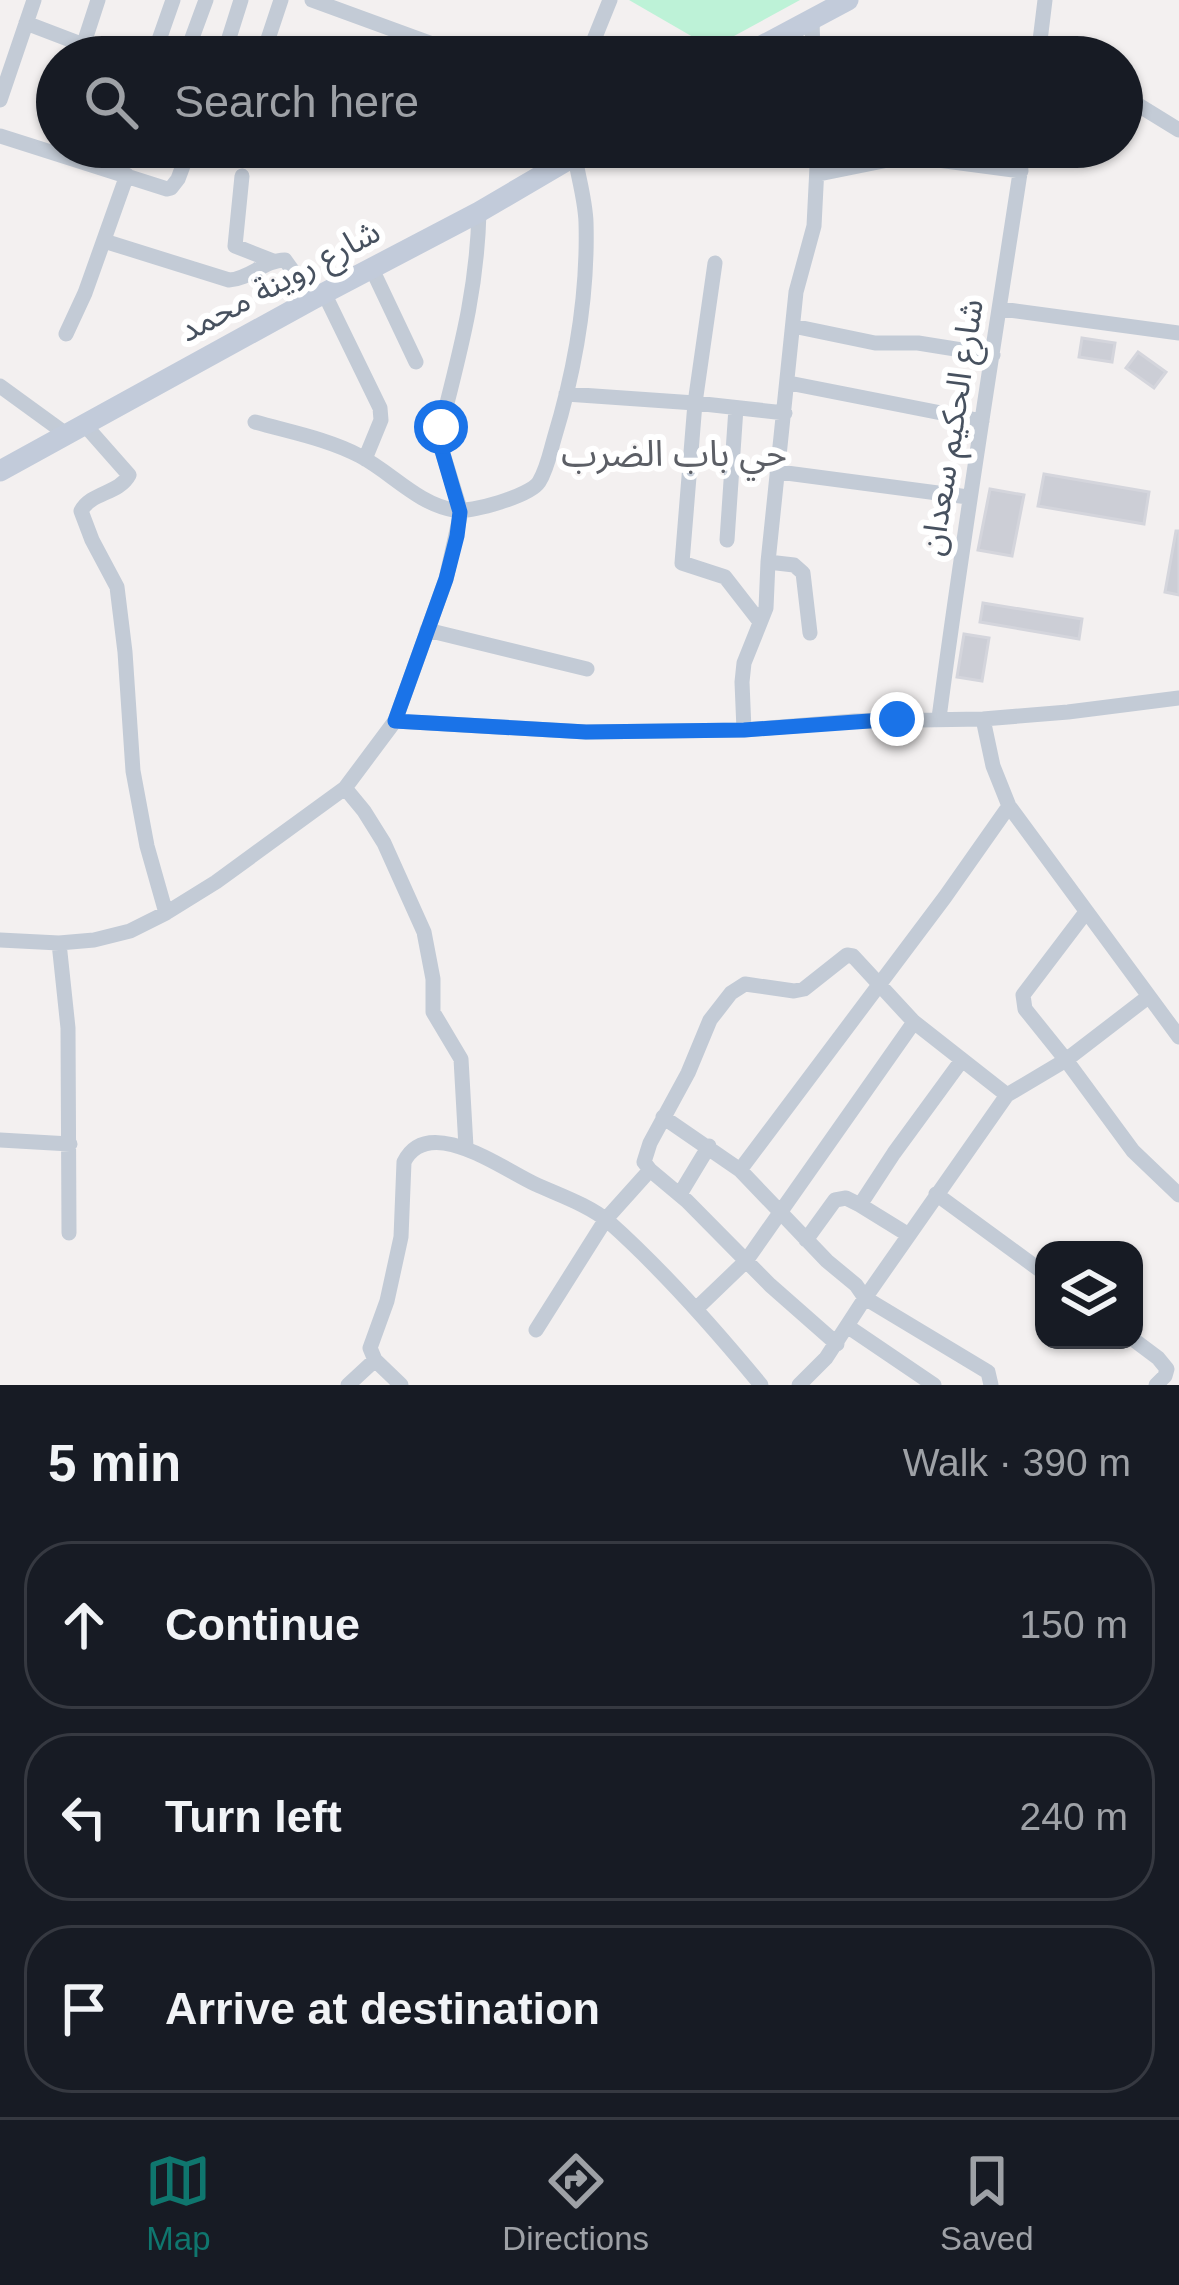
<!DOCTYPE html>
<meta charset="utf-8">
<style>
body{margin:0;font-family:Helvetica,"Noto Sans Arabic",sans-serif;background:#20242c;color:#f1f3f6}
.controls{position:absolute;right:36px;bottom:36px;display:grid;overflow:hidden;border-radius:24px;box-shadow:0 3px 9px #0004}
.controls button{width:108px;height:108px;display:grid;place-items:center;padding:0;border:0;border-bottom:3px solid #363941;background:#171b24;color:#f1f3f6;font:60px sans-serif}
.stop{position:absolute;width:36px;height:36px;margin:-27px;border:9px solid #1a73e8;border-radius:50%;background:#fff}
.stop.end{background:#1a73e8;border-color:#fff;box-shadow:0 3px 12px #0008}
.list{margin:0;padding:0;list-style:none}
h2{display:flex;justify-content:space-between;align-items:center;height:156px;margin:0;padding:0 48px;font-size:51px}
h2 small{font-size:39px;font-weight:400;color:#9ea1a6}
.list li{display:grid;grid-template-columns:78px 1fr auto;gap:36px;align-items:center;box-sizing:border-box;height:168px;margin:0 24px 24px;padding:0 24px;border:3px solid #363941;border-radius:48px}
.list b{display:block;font-size:45px;white-space:nowrap}
.list em{font-size:39px;font-style:normal;color:#9ea1a6}
.icon{flex:none;width:66px;height:66px;fill:none;stroke:currentColor;stroke-width:2;stroke-linecap:round;stroke-linejoin:round}
.map{position:relative;flex:none;width:1179px;height:1385px;overflow:hidden}
.search{position:absolute;background:#171b24;box-shadow:0 3px 9px #0004;left:36px;right:36px;top:36px;height:132px;display:flex;align-items:center;gap:30px;box-sizing:border-box;padding:0 42px;border-radius:66px;color:#9ea1a6;font-size:45px}
.sheet{height:732px;background:#171b24}
nav{display:flex;justify-content:space-around;align-items:center;box-sizing:border-box;height:168px;border-top:3px solid #363941;background:#171b24;font-size:33px;color:#9ea1a6}
nav a{display:grid;justify-items:center;gap:6px}
nav .on{color:#0f766e}
.map>svg:first-child{display:block}
.green{fill:#bdf2d7}
.building{fill:#ccced6;stroke:#d4d5dc;stroke-width:3}
.lines{fill:none;stroke-linecap:round;stroke-linejoin:round}
.street{stroke:#c3cbd6;stroke-width:15}
.secondary{stroke:#c2cbda;stroke-width:21}
.route{stroke:#1a73e8;stroke-width:15}
.labels{text-anchor:middle;stroke-width:12;stroke-linejoin:round;paint-order:stroke}
.street-label{font-size:33px;fill:#47515f;stroke:#fff}
.neighbourhood-label{font-size:36px;fill:#5c5f66;stroke:#fff}
</style>
<div class="map">
<svg width="1179" height="1385" viewBox="0 0 1179 1385">
<rect width="100%" height="100%" fill="#f3f0f0"/>
<path class="green" d="M 629,0 L 800,0 L 712,48 Z"/>
<path class="building" d="M 1082,338 L 1115,343 L 1112,362 L 1079,357 Z
M 1138,352 L 1166,372 L 1154,388 L 1126,368 Z
M 1044,474 L 1149,492 L 1144,524 L 1038,506 Z
M 990,489 L 1024,495 L 1012,556 L 978,550 Z
M 1176,531 L 1179,531 L 1179,595 L 1165,592 Z
M 983,603 L 1082,619 L 1079,639 L 980,622 Z
M 964,634 L 989,638 L 982,681 L 957,677 Z"/>
<g class="lines">
<path class="street" d="M 312,0 L 468,57
M 812,19 L 813,57
M 26,23 L 115,57
M 84,43 L 98,0
M 153,57 L 173,0
M 185,57 L 206,0
M 223,57 L 241,0
M 262,57 L 281,0
M 587,57 L 610,0
M 1038,57 L 1045,0
M 1122,95 L 1179,130
M 0,100 L 34,0
M 0,136 L 167,189 L 171,188 L 178,179 L 190,147
M 819,174 L 908,156 L 1021,171
M 242,176 L 235,246 L 273,261
M 104,241 L 229,280 C 250,279 264,260 285,260 L 313,299
M 715,263 L 695,403 L 682,563 L 725,577 L 760,622
M 371,267 L 416,362
M 324,293 L 380,408 L 381,420 L 365,459
M 1001,309 L 1179,333
M 793,326 L 875,343 L 918,343 L 993,355
M 66,334 L 85,293 L 127,175
M 789,383 L 982,421
M 0,386 L 66,434
M 566,394 L 695,403 L 785,413
M 255,422 C 290,432 328,439 360,456 C 392,473 418,504 454,510 C 471,513 530,496 539,482 C 547,469 550,453 554,439 C 575,370 588,294 586,222 C 585,197 577,174 574,150
M 84,424 L 129,475 C 119,494 91,492 81,511 L 92,540 L 117,587 L 125,652 L 133,771 L 147,846 L 166,913
M 779,472 L 968,497
M 727,540 L 736,408
M 427,630 L 587,669
M 810,633 L 803,573 L 794,565 L 768,562 L 796,292 L 814,226 L 818,147
M 939,718 C 964,527 995,337 1024,147
M 983,719 L 993,766 L 1009,806 L 1179,1037
M 395,721 L 586,732 L 744,730 L 855,721 L 983,719 L 1068,712 L 1179,698
M 744,730 L 742,682 L 744,663 L 766,608 L 768,562
M 345,788 L 364,811 L 384,843 L 424,932 L 433,979 L 433,1012 L 461,1059 L 466,1147
M 1086,912 L 1023,995 L 1025,1009 L 1066,1060 L 1133,1151 L 1179,1195
M 0,940 L 59,943 L 94,940 L 130,931 L 166,913 L 216,882 L 345,788 L 395,721 L 446,579 L 461,512 L 440,444 L 441,427 C 460,351 477,292 479,212
M 59,943 L 68,1028 L 69,1233
M 663,1117 L 740,1170 L 827,1261 L 856,1285 L 865,1298 L 826,1358 L 799,1385
M 0,1140 L 70,1144
M 650,1170 L 644,1162 L 650,1143 L 688,1073 L 710,1020 L 731,993 L 745,984 L 794,991 L 804,989 L 847,955 L 853,956 L 914,1022 L 1007,1095
M 740,1170 L 945,897 L 1009,806
M 680,1194 L 709,1146
M 936,1194 L 1044,1273
M 860,1205 L 907,1234
M 806,1240 L 835,1200 L 846,1198 L 860,1205 L 894,1153 L 962,1060
M 696,1309 L 746,1261 L 914,1022
M 847,1326 L 934,1385
M 536,1330 L 606,1219 L 650,1170 L 687,1201 L 770,1285 L 837,1344
M 1134,1340 L 1158,1358 L 1167,1369 L 1165,1376 L 1156,1385
M 348,1385 L 375,1360
M 401,1385 L 375,1360 L 370,1348 L 387,1301 L 401,1237 L 404,1162 C 428,1113 504,1170 535,1184 C 559,1195 589,1205 609,1222 C 664,1271 714,1328 761,1385
M 991,1385 L 988,1372 L 865,1298 L 1007,1095 L 1066,1060 L 1148,997"/>
<path class="secondary" d="M 741,57 L 848,0
M 0,471 L 313,299 L 479,212 L 590,147"/>
</g>
<g class="lines">
<path class="route" d="M 441,427 L 440,444 L 460,512 L 457,536 L 446,579 L 395,721 L 586,732 L 744,730 L 897,719"/>
</g>
<g class="labels">
<g class="street-label">
<text transform="translate(279 280) rotate(-28)" y="12">شارع روينة محمد</text>
<text transform="translate(951 427) rotate(-81)" y="12">شارع الحكيم سعدان</text>
</g>
<g class="neighbourhood-label">
<text x="674" y="466">حي باب الضرب</text>
</g>
</g>
</svg>
<div class="controls">
<button><svg class="icon" aria-label="layers" viewBox="0 0 24 24"><path d="M12 4l9 5-9 5-9-5zM3 14l9 5 9-5"/></svg></button>
</div>
<div class="stop" style="left:441px;top:427px"></div>
<div class="stop end" style="left:897px;top:719px"></div>
<div class="search"><svg class="icon" aria-label="search" viewBox="0 0 24 24"><circle cx="10" cy="10" r="6"/><path d="M15 15l6 6"/></svg>Search here</div>
</div>
<section class="sheet">
<h2>5 min<small>Walk · 390 m</small></h2>
<ul class="list">
<li><svg class="icon" aria-label="ahead" viewBox="0 0 24 24"><path d="M12 20V5M6 11l6-6 6 6"/></svg><div><b>Continue</b></div><em>150 m</em></li>
<li><svg class="icon" aria-label="left" viewBox="0 0 24 24"><path d="M17 20v-9H6M10 6l-5 5 5 5"/></svg><div><b>Turn left</b></div><em>240 m</em></li>
<li><svg class="icon" aria-label="arrive" viewBox="0 0 24 24"><path d="M6 21V4h12l-3 4 3 4H6"/></svg><div><b>Arrive at destination</b></div></li>
</ul>
</section>
<nav>
<a class="on"><svg class="icon" aria-label="map" viewBox="0 0 24 24"><path d="M3 6l6-2 6 2 6-2v14l-6 2-6-2-6 2zM9 4v14M15 6v14"/></svg>Map</a>
<a><svg class="icon" aria-label="directions" viewBox="0 0 24 24"><path d="M12 3l9 9-9 9-9-9zM9 14v-3h6M13 9l2 2-2 2"/></svg>Directions</a>
<a><svg class="icon" aria-label="saved" viewBox="0 0 24 24"><path d="M7 4h10v16l-5-4-5 4z"/></svg>Saved</a>
</nav>
